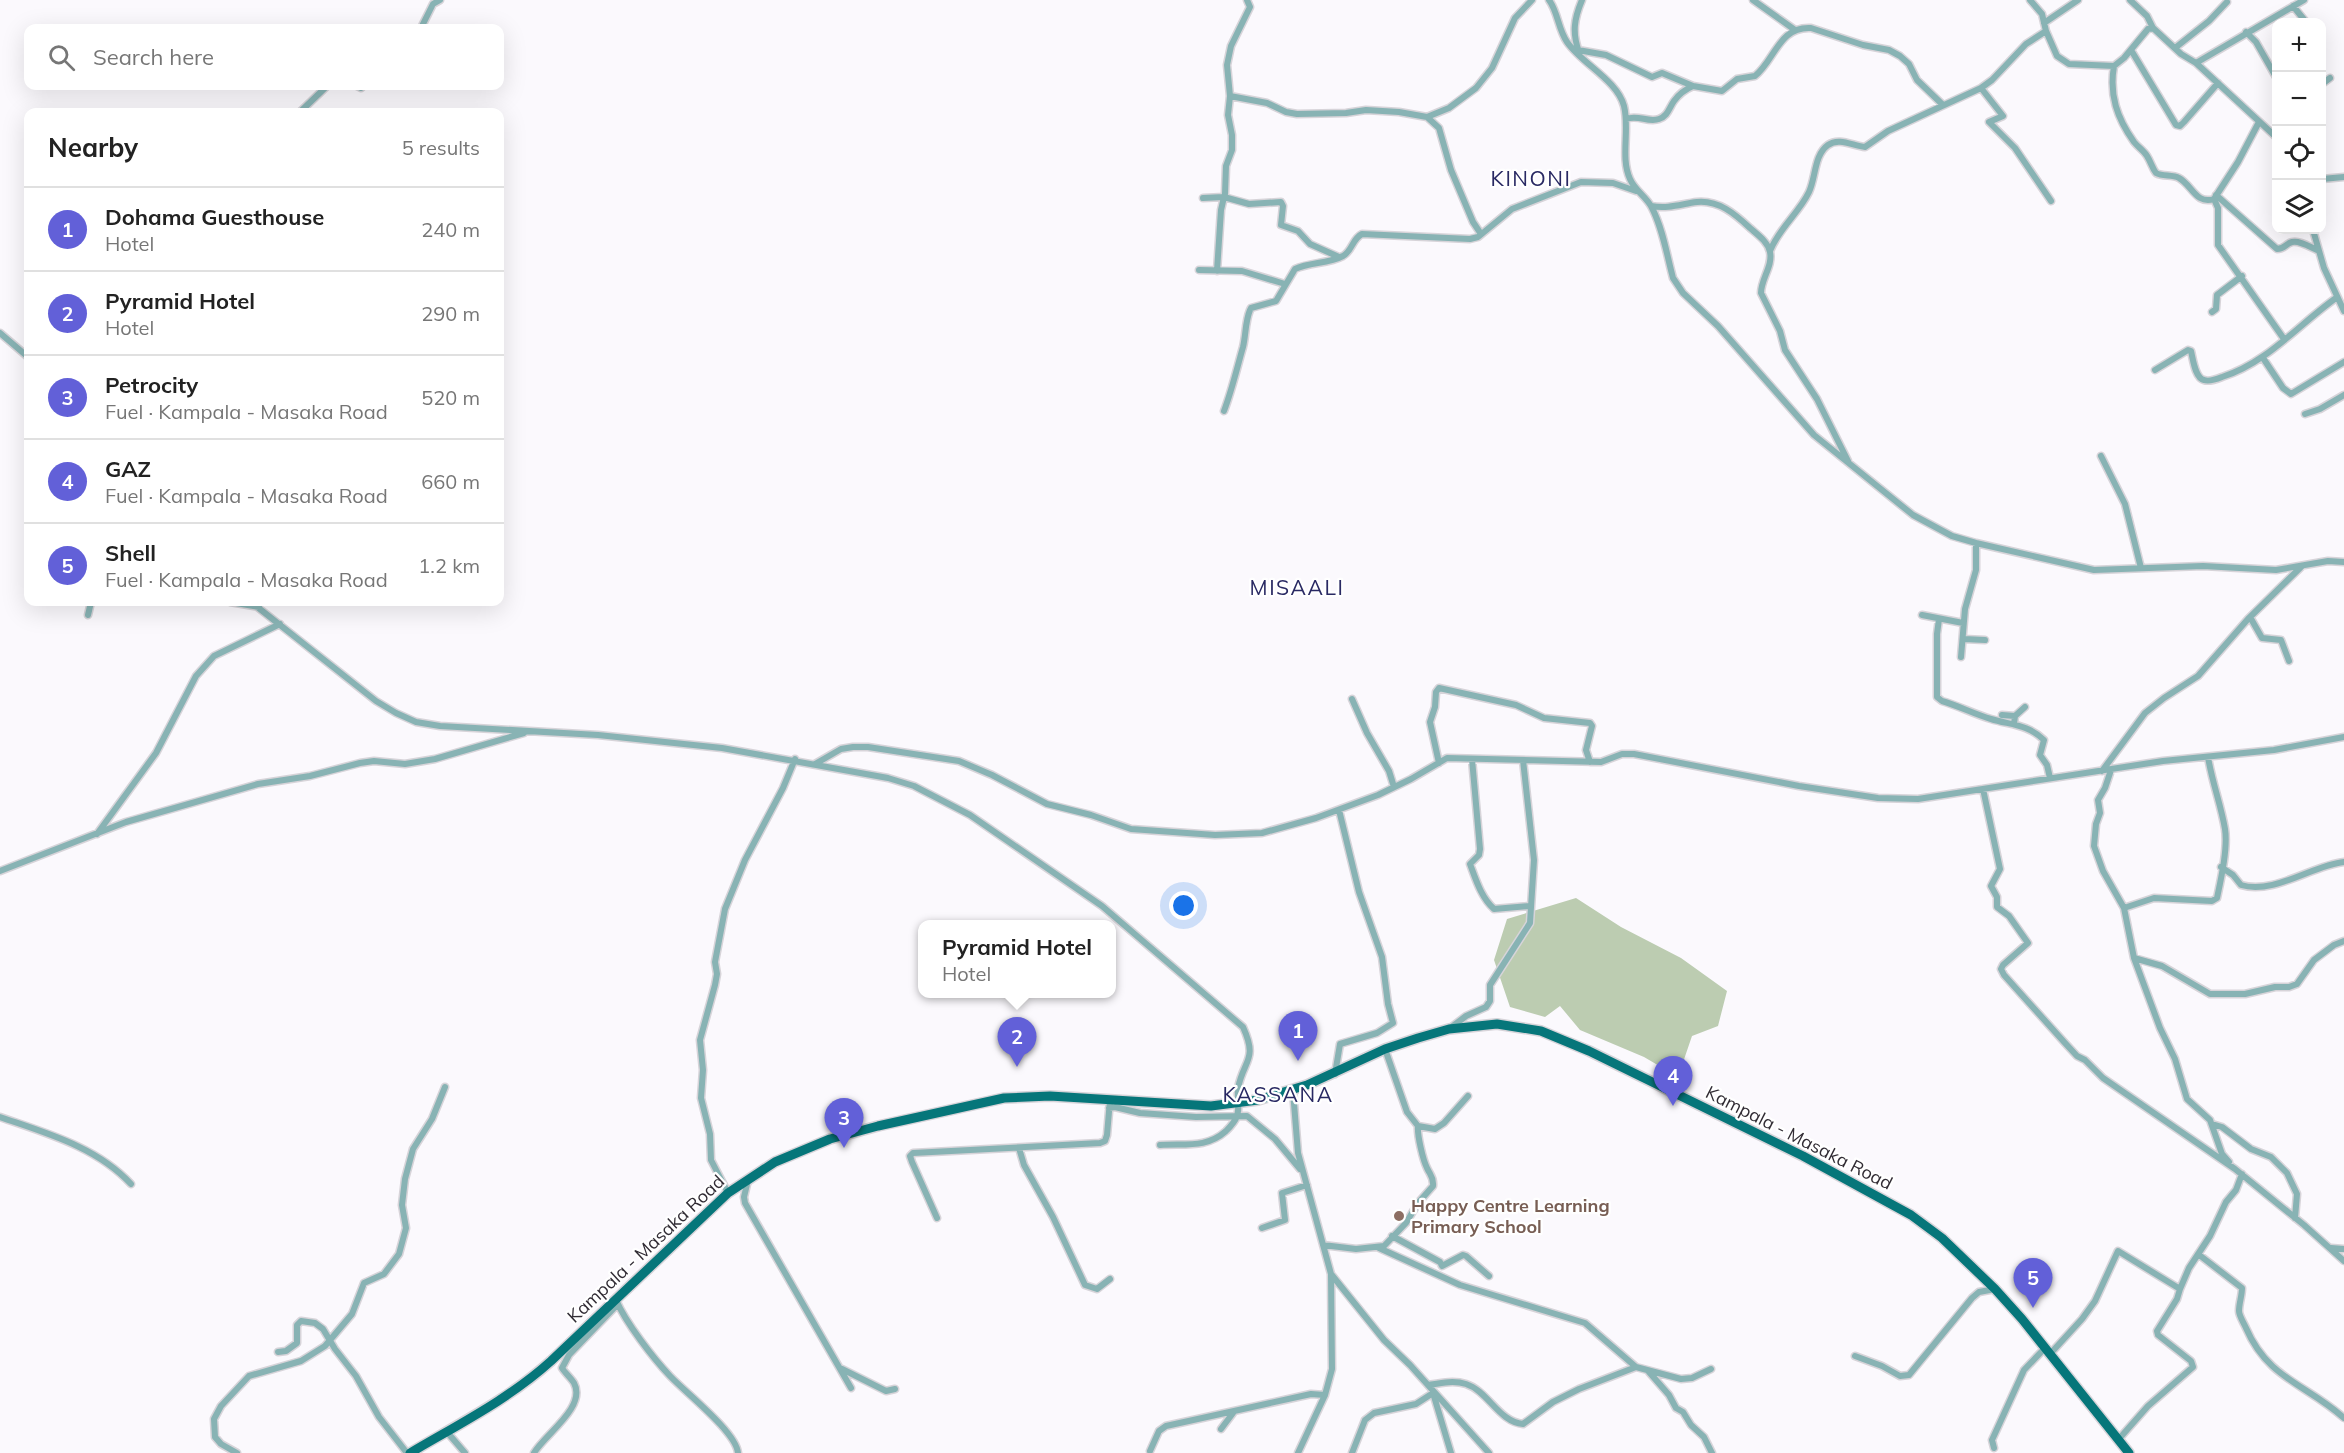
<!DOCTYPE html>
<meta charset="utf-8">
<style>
body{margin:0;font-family:Mulish,sans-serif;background:#f6f6f6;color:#222}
.controls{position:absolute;right:18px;top:18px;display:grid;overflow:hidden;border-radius:12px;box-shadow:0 6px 24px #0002}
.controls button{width:54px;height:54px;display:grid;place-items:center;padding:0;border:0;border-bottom:2px solid #e0e0e0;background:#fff;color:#222;font:30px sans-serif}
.you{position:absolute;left:1184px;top:906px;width:21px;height:21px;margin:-15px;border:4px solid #fff;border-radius:50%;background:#1a73e8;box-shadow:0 0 0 9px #1a73e833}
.badge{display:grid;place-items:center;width:39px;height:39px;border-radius:50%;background:#6260d8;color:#fff;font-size:20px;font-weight:700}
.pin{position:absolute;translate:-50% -50px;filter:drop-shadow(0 2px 3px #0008)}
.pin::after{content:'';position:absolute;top:32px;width:21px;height:18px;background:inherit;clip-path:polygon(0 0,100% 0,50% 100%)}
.popup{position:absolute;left:918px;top:920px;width:198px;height:78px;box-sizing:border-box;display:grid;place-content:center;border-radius:12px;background:#fff;filter:drop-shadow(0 2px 4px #0005);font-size:20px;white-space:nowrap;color:#767676}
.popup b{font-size:22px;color:#222}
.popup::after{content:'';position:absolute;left:50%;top:100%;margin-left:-12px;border:12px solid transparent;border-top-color:#fff}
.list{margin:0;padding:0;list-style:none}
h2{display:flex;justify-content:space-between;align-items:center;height:78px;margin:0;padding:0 24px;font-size:26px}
h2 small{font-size:20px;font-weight:400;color:#767676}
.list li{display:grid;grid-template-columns:39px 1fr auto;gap:18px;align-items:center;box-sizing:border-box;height:84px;padding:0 24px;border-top:2px solid #e0e0e0}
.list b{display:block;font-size:22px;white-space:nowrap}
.list p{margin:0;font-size:20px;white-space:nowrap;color:#767676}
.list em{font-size:20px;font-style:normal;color:#767676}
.icon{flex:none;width:33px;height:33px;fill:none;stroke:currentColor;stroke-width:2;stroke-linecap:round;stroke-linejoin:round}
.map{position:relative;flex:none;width:2344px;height:1453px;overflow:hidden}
.search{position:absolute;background:#fff;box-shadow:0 6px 24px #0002;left:24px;top:24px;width:480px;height:66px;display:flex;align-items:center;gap:15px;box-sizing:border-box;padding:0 21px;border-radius:12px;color:#767676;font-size:22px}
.panel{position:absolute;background:#fff;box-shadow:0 6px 24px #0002;left:24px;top:108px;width:480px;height:498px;border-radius:12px}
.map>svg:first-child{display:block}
.forest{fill:#bcccb1}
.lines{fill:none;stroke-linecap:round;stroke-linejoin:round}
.minor-casing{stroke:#d7d4d9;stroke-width:9}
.primary-casing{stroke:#d7d4d9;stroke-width:12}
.minor{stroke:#88b3b4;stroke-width:6}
.primary{stroke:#06767a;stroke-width:9}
.education-dot{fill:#8d6e63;stroke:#fff;stroke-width:2}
.labels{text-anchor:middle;stroke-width:4.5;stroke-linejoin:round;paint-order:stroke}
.street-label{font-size:18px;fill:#312c34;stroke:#fff}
.education-label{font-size:18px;font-weight:bold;fill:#785e54;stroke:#fff;text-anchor:start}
.quarter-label{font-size:21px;letter-spacing:1.5px;fill:#292963;stroke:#fff}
</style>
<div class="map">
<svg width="2344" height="1453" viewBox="0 0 2344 1453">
<rect width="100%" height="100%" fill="#fbf9fd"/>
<path class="forest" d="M 1576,898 L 1621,927 L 1681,958 L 1727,991 L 1718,1026 L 1692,1036 L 1678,1077 L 1644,1057 L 1580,1030 L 1560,1006 L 1545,1017 L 1510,1007 L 1494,960 L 1507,919 Z"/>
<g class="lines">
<defs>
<path id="minor" d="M 1549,0 C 1558,12 1558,29 1567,42 C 1582,64 1617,80 1624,106 C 1630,130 1620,157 1630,179 C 1635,191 1647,197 1652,208 C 1663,229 1667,256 1673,278 L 1683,293 L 1718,326 L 1814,435 L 1913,515 L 1952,536 L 1976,543 L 2094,570 L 2203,566 L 2276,570 L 2328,561 L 2344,562
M 1753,0 L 1795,30
M 2030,0 L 2042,14 L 2046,31 L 2057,56 L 2069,64 L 2114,66 L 2124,58 L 2148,29 L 2153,28 L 2181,54 L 2196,63
M 2130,0 L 2147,16 L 2153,28
M 2293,6 L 2306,22
M 2044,23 L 2078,0
M 421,28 L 433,4 L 440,0
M 2246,32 L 2256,42 L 2276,77
M 2175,48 L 2209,21 L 2227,2
M 1578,50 L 1606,55 L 1652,77 L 1662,73 L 1693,86
M 2131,50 L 2176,125 L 2180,126 L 2184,122 L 2218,83
M 1579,52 C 1572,33 1574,19 1582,0
M 2114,66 C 2109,95 2117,118 2134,142 C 2138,147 2144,151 2147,156 C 2151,162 2152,168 2156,173 C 2163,177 2172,174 2179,178 C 2192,185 2196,205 2214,199 L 2238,162 L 2259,122
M 2322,84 L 2330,78
M 357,86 L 361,88 L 363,86
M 1981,88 L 2003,116 L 1989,122 L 2015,148 L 2051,201
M 1230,96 L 1267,103 L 1286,112 L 1297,114 L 1346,113 L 1366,110 L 1399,112 L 1427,117 L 1439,128 L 1451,170 L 1473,222 L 1481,234
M 300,112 L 327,86
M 1427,117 L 1449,108 L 1476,88 L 1492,68 L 1515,18 L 1532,0
M 1626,119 C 1638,114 1648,123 1659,119 C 1668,116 1669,108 1674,101 C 1679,94 1686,89 1693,86 L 1722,91 L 1737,79 L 1755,76 C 1775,60 1779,26 1811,28 L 1863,45 L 1889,50 L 1900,56 L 1909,64 L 1917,80 L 1943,105
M 2276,137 L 2196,63 L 2304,0
M 2322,179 L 2344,177
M 2216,195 L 2277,249 C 2285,249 2285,244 2292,242 C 2299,240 2310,247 2317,250
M 1203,198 L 1224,197 L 1225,194 L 1226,166 L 1232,150 L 1232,135 L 1228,115 L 1230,96 L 1227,65 L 1231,46 L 1250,7 L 1247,0
M 2214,199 L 2218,208 L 2218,245 L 2284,339
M 1651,206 C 1669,209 1681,204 1697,202 C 1719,200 1735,214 1750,228 C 1758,235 1768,242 1770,252 C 1773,266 1761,279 1761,293 L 1780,331 L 1785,350 L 1817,399 L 1848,461
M 2313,230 L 2324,268 L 2344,311
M 1770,251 C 1779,228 1799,213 1809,192 C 1816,177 1814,155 1828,145 C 1839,137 1853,146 1865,147 L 1888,131 L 1981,88 L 1992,80 L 2026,44 L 2046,31
M 1199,270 L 1242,271 L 1285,284
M 1217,271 L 1221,210 L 1224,197 L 1249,204 L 1281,202 L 1283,206 L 1281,225 L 1298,231 L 1310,244 L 1339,257
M 2212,312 L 2216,309 L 2217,295 L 2242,276
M 0,333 L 28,357
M 2263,358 L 2283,388 L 2291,394 L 2344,362
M 2155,370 L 2188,350 L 2191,351 C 2193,359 2195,378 2204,380 C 2209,382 2217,379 2222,377 C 2267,363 2298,325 2336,298
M 1224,411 C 1232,390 1237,368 1243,347 C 1246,335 1245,322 1250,310 L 1251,308 L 1276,301 L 1295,269 C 1310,262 1328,264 1343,256 C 1353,250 1352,239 1362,234 L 1470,239 L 1478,237 L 1512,209 L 1581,182 L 1613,183 L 1636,191
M 2305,414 L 2320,409 L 2344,395
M 2101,456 L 2125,504 L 2141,568
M 230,602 L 259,607
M 251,602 L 376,701 L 396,713 L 416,722 L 440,726 L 598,735 L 722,748 L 888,778 L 914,786 L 970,815 L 1102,906 L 1243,1027 C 1258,1060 1244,1059 1238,1088 C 1237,1097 1240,1107 1237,1116 C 1235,1122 1230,1127 1226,1131 C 1206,1149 1184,1143 1160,1145
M 88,615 L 91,602
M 1922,615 L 1963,623
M 2250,617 L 2262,638 L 2281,640 L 2289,661
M 1939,619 L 1937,634 L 1937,697 L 1942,701 C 1959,706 1974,714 1991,719 C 2010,725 2028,724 2044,740 L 2040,755 L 2047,765 L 2050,778
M 1964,639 L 1985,640
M 1961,657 L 1965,609 L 1976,570 L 1976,543
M 1352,699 L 1367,733 L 1389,771 L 1394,787
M 2002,715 L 2015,716
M 2014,724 L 2015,716 L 2025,707
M 1472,759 L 1480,849 L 1479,855 L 1470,864 C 1476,880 1481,897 1494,909 L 1529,906
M 1439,763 L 1430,722 L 1435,707 L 1436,692 L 1439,688 L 1516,705 L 1544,718 L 1590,723 L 1592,726 L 1586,750 L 1590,762
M 815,764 L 841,749 L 853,747 L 868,747 L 959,761 L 992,775 L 1047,804 L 1091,815 L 1131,829 L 1215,835 L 1262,833 L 1316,818 L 1378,795 L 1411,779 L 1447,758 L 1601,762 L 1622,754 L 1634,754 L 1799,786 L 1878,798 L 1918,799 L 2163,761 L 2274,750 L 2344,737
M 2111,770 L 2105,788 L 2098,800 L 2100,813 L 2096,824 L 2094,846 L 2103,871 L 2124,908 L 2134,958 L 2160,1028 L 2175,1059 L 2187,1099 L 2210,1120 L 2222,1154 L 2229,1162
M 2102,771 L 2145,713 L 2164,698 L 2198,676 L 2248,619 L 2302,566
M 1983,789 L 2000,869 L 1991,886 L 1997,897 L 1997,907 L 2009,916 L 2028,943 L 2003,965 L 2001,969 L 2004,975 L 2065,1043 L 2077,1056 L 2085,1060 L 2103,1078 L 2235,1169 L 2304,1225 L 2344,1261
M 97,834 L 156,753 L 196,676 L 214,656 L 280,624
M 2221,867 L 2233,875 L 2241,885 C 2274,895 2313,865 2344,862
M 0,871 L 126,822 L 258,784 L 310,776 L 360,763 L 374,761 L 405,764 L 435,759 L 524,733
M 2124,908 L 2154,898 L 2212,901 L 2217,898 C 2221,879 2228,848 2225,829 C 2221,805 2212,782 2208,757
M 2134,958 L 2162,966 L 2210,994 L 2245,994 L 2275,987 L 2289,987 L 2297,984 L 2314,960 L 2334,945 L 2344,941
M 1449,1029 L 1466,1016 L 1486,1007 L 1490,1001 L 1490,985 L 1530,923 L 1534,860 L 1523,760
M 1385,1049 L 1407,1112 L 1418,1126 L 1435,1129 L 1444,1123 L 1468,1096
M 1335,1074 L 1340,1044 L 1377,1033 L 1393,1023 L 1388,1004 L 1382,957 L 1359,892 L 1339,810
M 1293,1091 L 1298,1153 L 1331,1274 L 1384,1340 L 1410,1365 L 1489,1453
M 1109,1108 L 1115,1107 L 1140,1113 L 1196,1117 L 1247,1116 L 1275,1139 L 1300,1169
M 0,1117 C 46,1133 97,1147 131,1184
M 2212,1124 L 2222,1127 L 2251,1149 L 2271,1157 L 2287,1173 L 2297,1194 L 2295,1218
M 1019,1148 L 1024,1165 L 1053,1217 L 1085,1285 L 1097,1289 L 1110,1279
M 748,1180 L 744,1197 L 745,1203 L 851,1388
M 728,1193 L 711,1160 L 710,1134 L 701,1098 L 703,1070 L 700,1040 L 715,985 L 717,974 L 715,962 L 725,909 L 745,860 L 783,788 L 795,759
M 937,1218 L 912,1162 L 910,1156 L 913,1153 L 1100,1143 L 1105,1141 L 1107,1135 L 1110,1100
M 1262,1228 L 1285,1220 L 1282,1193 L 1307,1185
M 1392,1236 L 1440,1262 L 1442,1266 L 1463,1255 L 1466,1256 L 1489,1276
M 1323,1245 L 1356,1249 L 1384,1246 L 1406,1223 L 1418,1203 L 1433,1186 C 1434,1177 1430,1175 1427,1168 C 1423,1160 1417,1135 1418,1126
M 1379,1248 L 1460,1285 L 1585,1323 L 1636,1367
M 2331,1248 L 2344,1249
M 2198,1254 L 2242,1288 C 2242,1296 2239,1303 2239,1311 C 2239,1316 2244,1323 2246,1328 C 2268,1379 2306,1384 2344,1418
M 616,1300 C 626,1323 653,1358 670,1376 C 686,1393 736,1432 738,1453
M 278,1352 L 286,1351 L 297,1343 L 297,1325 L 301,1321 L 315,1323 L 323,1329 L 335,1349 L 356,1376 L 379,1417 L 407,1453
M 2050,1354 L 2082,1319 L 2095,1301 L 2118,1251 L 2180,1289 L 2189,1268 L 2210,1236 L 2226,1202 L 2236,1190 L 2242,1174
M 1855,1356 L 1882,1366 L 1900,1376 L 1909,1375 L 1972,1298 L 1979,1292 L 1995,1289
M 842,1369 L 886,1391 L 895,1389
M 1649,1372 L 1669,1395 L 1676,1408 L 1683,1412 L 1691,1425 L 1704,1437 L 1712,1453
M 1428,1385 C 1440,1383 1454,1380 1466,1384 C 1488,1391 1499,1422 1523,1424 L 1553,1402 L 1579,1389 L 1636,1367 L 1681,1379 L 1692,1378 L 1711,1369
M 1221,1429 L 1233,1413
M 447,1432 L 465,1453
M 2118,1440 L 2148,1406 L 2193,1367 L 2191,1361 L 2158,1335 L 2157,1331 L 2177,1299 L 2180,1289
M 1994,1448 L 1992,1440 L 2024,1370 L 2045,1348
M 1150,1451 L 1159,1431 L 1166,1426 L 1311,1394 L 1325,1395
M 237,1453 L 221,1444 L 215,1437 L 214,1419 L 221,1406 L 249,1376 L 301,1361 L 325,1346 L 352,1314 L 364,1283 L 384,1274 L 399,1254 L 406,1228 L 402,1205 L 405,1179 L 413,1149 L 432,1119 L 445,1087
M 534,1453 C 544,1435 587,1407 574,1383 C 571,1378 565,1373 562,1368 L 569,1355 L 618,1304
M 1298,1453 L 1325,1395 L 1332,1369 L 1331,1275
M 1352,1453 L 1365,1420 L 1374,1413 L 1416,1404 L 1433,1393 L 1451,1453"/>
<path id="primary" d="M 410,1453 C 459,1424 509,1399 551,1361 L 728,1193 L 775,1162 L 830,1139 L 878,1126 L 1004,1098 L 1050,1096 L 1211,1106 L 1258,1100 L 1307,1085 L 1385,1049 L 1418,1038 L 1449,1029 L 1497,1024 L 1541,1031 L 1589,1051 L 1803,1156 L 1911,1215 L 1942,1238 L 1995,1289 L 2022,1319 L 2129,1453"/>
</defs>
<use href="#minor" class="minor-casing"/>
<use href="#primary" class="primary-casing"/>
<use href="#minor" class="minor"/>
<use href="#primary" class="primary"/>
</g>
<circle class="education-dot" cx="1399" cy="1216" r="6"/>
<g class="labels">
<g class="street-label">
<text transform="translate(1799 1138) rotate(27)" y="6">Kampala - Masaka Road</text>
<text transform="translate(646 1249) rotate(-43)" y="6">Kampala - Masaka Road</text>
</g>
<g class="education-label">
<text x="1411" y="1212">Happy Centre Learning<tspan x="1411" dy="21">Primary School</tspan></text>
</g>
<g class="quarter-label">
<text x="1531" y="186">KINONI</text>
<text x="1297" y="595">MISAALI</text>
<text x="1278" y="1102">KASSANA</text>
</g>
</g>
</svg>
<div class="controls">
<button>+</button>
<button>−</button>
<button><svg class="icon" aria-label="locate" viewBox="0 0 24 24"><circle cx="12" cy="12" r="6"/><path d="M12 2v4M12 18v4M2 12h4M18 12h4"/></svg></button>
<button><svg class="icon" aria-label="layers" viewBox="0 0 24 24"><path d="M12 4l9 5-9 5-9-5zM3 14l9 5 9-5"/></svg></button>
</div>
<div class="you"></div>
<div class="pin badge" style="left:1298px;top:1061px">1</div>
<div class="pin badge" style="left:1017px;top:1067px">2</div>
<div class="popup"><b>Pyramid Hotel</b>Hotel</div>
<div class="pin badge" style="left:844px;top:1148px">3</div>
<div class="pin badge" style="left:1673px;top:1106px">4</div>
<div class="pin badge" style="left:2033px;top:1308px">5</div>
<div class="search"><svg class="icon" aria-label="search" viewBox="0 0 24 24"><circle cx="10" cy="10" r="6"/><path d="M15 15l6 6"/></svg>Search here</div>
<section class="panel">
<h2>Nearby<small>5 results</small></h2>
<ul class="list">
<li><span class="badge">1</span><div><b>Dohama Guesthouse</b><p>Hotel</p></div><em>240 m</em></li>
<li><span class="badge">2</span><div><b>Pyramid Hotel</b><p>Hotel</p></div><em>290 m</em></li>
<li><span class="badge">3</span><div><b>Petrocity</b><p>Fuel · Kampala - Masaka Road</p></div><em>520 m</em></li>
<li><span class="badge">4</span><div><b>GAZ</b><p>Fuel · Kampala - Masaka Road</p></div><em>660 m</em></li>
<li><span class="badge">5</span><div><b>Shell</b><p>Fuel · Kampala - Masaka Road</p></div><em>1.2 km</em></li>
</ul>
</section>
</div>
